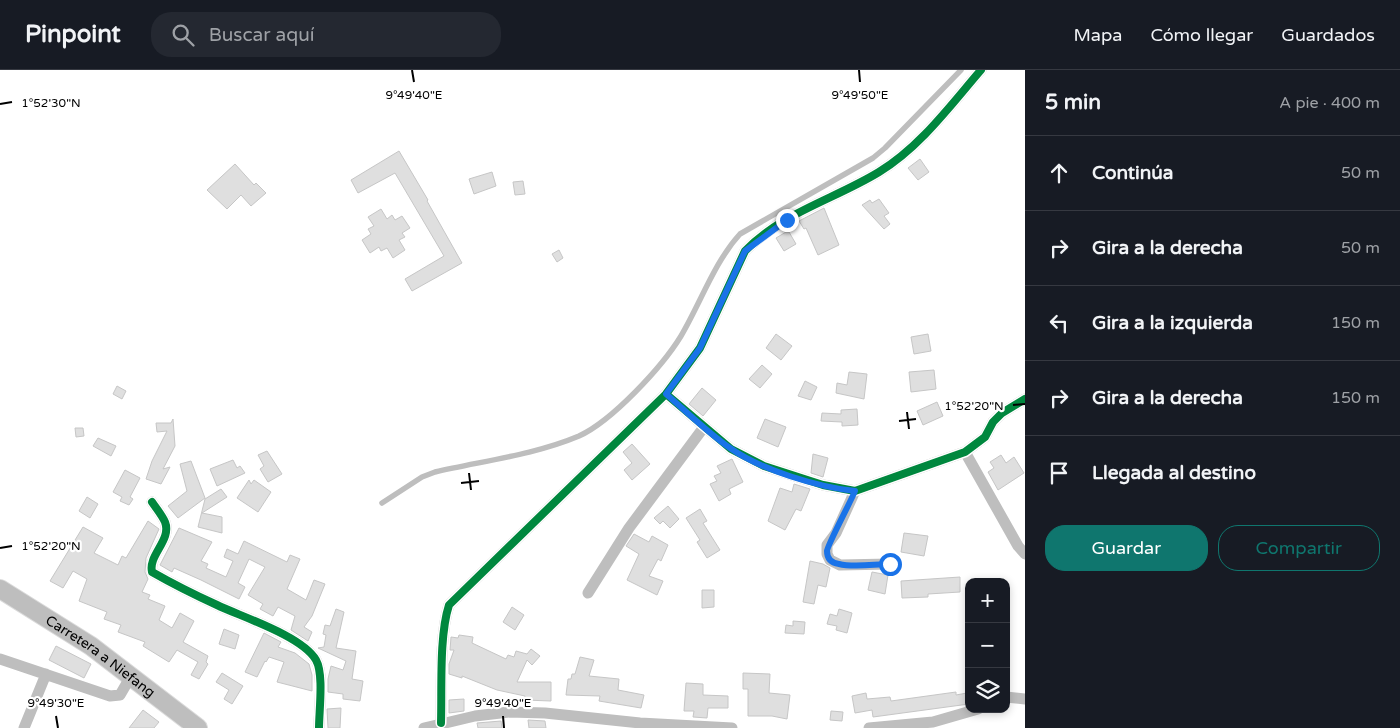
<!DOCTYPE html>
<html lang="es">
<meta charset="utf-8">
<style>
body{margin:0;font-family:"Varela Round",sans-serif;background:#242831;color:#f1f3f6}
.controls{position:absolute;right:15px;bottom:15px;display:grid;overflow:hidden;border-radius:10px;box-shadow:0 2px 8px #0003}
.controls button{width:45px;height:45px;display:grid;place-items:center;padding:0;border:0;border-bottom:1px solid #363941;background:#171b24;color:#f1f3f6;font:25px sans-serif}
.stop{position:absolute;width:15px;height:15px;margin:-11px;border:4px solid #1a73e8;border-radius:50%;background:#fff}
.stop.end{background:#1a73e8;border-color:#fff;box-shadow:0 1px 5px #0008}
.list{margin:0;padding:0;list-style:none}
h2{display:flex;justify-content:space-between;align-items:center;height:65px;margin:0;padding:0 20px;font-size:21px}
h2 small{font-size:16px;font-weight:400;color:#9ea1a6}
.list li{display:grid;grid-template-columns:32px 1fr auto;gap:15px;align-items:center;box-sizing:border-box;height:75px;padding:0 20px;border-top:1px solid #363941}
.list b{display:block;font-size:19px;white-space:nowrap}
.list em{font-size:16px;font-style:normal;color:#9ea1a6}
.actions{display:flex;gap:10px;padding:15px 20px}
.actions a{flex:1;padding:11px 0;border:1px solid #0f766e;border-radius:20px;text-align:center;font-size:18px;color:#0f766e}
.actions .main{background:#0f766e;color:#fff}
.icon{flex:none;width:28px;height:28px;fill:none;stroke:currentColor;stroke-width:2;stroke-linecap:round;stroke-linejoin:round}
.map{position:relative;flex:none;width:1025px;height:658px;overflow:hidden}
header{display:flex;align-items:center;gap:30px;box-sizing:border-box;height:70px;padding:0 25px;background:#171b24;border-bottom:1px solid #363941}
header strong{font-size:24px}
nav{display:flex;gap:28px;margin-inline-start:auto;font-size:18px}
.search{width:350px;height:45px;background:#242831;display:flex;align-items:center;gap:12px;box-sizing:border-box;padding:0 18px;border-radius:20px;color:#9ea1a6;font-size:19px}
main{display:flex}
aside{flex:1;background:#171b24}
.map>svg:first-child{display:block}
.building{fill:#dfdfdf;stroke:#c6c6c6}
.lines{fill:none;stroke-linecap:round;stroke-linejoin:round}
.primary-casing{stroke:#dbdbdb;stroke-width:20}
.lane{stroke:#bebebe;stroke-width:5.5}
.street{stroke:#bebebe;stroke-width:11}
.primary{stroke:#bebebe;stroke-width:18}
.cycleway-casing{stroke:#fff;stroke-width:11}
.cycleway{stroke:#00873e;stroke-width:8}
.route{stroke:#1a73e8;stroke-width:6}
.ticks{fill:none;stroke:#000;stroke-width:2}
.labels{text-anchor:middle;stroke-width:4.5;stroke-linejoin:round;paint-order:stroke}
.street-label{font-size:14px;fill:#000;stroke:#fff}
.ticks-label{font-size:12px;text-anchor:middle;fill:#000;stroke:#fff;stroke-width:4.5;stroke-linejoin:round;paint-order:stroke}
</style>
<header>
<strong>Pinpoint</strong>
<div class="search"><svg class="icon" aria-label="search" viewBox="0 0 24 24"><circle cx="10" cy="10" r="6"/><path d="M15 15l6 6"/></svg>Buscar aquí</div>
<nav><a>Mapa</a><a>Cómo llegar</a><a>Guardados</a></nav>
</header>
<main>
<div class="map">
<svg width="1025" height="658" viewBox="0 0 1025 658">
<rect width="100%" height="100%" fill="#fff"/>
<path class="building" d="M 399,81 L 428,130 L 427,131 L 462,193 L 412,221 L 405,209 L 444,186 L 395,103 L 358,123 L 351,110 Z
M 920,89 L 929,102 L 918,110 L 908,98 Z
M 235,94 L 254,115 L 256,113 L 266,123 L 251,136 L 241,125 L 227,139 L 207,120 Z
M 492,102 L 496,116 L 474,124 L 469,109 Z
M 523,111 L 525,124 L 515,125 L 513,112 Z
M 879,129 L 889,143 L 884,146 L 890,154 L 884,159 L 862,135 L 870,130 L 872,133 Z
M 824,138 L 839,175 L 818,185 L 806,158 L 804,159 L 799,151 Z
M 381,139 L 387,149 L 392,145 L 395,150 L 402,146 L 410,158 L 402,163 L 405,167 L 399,170 L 405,180 L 393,188 L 387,178 L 381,181 L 379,177 L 370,183 L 362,170 L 371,164 L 368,159 L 374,156 L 368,147 Z
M 786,162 L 789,162 L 796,174 L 784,181 L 776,168 Z
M 559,180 L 563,188 L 557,192 L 552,184 Z
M 776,264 L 792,276 L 781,290 L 766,278 Z
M 928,264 L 931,281 L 914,284 L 911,267 Z
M 762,295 L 772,304 L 760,318 L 749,309 Z
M 934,300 L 936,319 L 911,322 L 909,302 Z
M 849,302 L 867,304 L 864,329 L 836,323 L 837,313 L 847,315 Z
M 805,311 L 817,317 L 811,330 L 798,326 Z
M 117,316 L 126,321 L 122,329 L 113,324 Z
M 702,318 L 716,330 L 703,346 L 689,334 Z
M 937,332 L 943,346 L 923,355 L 917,341 Z
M 857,339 L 858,355 L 842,356 L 842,352 L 821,351 L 822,343 L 841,344 L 841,340 Z
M 173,349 L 175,376 L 163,399 L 170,397 L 161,414 L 146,409 L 152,391 L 167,361 L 157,362 L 156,353 L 171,353 Z
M 765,349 L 786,357 L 778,377 L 757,368 Z
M 75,358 L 83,358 L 84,366 L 76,367 Z
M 98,368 L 116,376 L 111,386 L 93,376 Z
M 632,374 L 650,394 L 632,410 L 624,400 L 632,393 L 623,382 Z
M 267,381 L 282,404 L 268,412 L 260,399 L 264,396 L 258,385 Z
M 813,384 L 828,388 L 823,407 L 811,403 Z
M 1001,385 L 1006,393 L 1014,387 L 1024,403 L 998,420 L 988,402 L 994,398 L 990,392 Z
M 732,389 L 743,412 L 729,419 L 731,424 L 719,431 L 710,414 L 717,411 L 714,406 L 721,403 L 717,396 Z
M 233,390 L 237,398 L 240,396 L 245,403 L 217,416 L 210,399 Z
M 191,391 L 205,428 L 178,448 L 168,436 L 187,421 L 180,394 Z
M 125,400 L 140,408 L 130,427 L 133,429 L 129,435 L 120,431 L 122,427 L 113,422 Z
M 249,410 L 251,414 L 254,410 L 271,422 L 258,442 L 237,428 Z
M 794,414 L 810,419 L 801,441 L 796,439 L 785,460 L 768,451 L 780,418 L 792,422 Z
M 221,419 L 227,427 L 202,443 L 222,447 L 222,463 L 198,457 L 205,429 Z
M 87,427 L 98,434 L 90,448 L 79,441 Z
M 668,436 L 679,449 L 670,458 L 663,451 L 660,454 L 654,448 Z
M 700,439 L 707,451 L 703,453 L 720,480 L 707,488 L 697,472 L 700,470 L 686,448 Z
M 148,451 L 159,459 L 146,488 L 145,502 L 148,509 L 142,522 L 150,525 L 148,529 L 165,536 L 159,550 L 172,558 L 180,543 L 194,551 L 183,572 L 208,586 L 206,592 L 208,594 L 199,609 L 191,605 L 198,592 L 177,580 L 169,592 L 143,576 L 145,572 L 118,562 L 121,555 L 104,549 L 107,542 L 79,531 L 87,509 L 73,501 L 63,518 L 50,511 L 83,457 L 103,468 L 94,483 L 118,495 L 122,486 L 126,488 Z
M 179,458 L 212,472 L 201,491 L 208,494 L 206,498 L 226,507 L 233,491 L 224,487 L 227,479 L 238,484 L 244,471 L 287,492 L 290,485 L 300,489 L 287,519 L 306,530 L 314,510 L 325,514 L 312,546 L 304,557 L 312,562 L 308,571 L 291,560 L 295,546 L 278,537 L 273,546 L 260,539 L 263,534 L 248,525 L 265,497 L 249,489 L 238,513 L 245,517 L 239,529 L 201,510 L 174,498 L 172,502 L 160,495 Z
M 904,463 L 928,466 L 924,486 L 901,482 Z
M 634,464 L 649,472 L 652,466 L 668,475 L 661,491 L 658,489 L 649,506 L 663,511 L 657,525 L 627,510 L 639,484 L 626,476 Z
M 810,491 L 823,494 L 830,498 L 826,517 L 818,515 L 814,534 L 803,532 Z
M 872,502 L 888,505 L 885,524 L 868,520 Z
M 960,507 L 960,522 L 928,524 L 928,527 L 902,528 L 901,511 Z
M 702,520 L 714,520 L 714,537 L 702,538 Z
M 512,537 L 524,545 L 515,560 L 503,552 Z
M 336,539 L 344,542 L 336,578 L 356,581 L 352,609 L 363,611 L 360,631 L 343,629 L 343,624 L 328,622 L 328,609 L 331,596 L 343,600 L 346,591 L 318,578 L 324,577 L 326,565 L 323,564 L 325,555 L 330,556 Z
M 839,539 L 852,543 L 847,563 L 836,560 L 837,556 L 827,554 L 830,544 L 837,546 Z
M 793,551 L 805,552 L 804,564 L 785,563 L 786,555 L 793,556 Z
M 224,559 L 239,565 L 235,579 L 219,574 Z
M 264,563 L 281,572 L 278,577 L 295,583 L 309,594 L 312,605 L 312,621 L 277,612 L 284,592 L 269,587 L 266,592 L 265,591 L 257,607 L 245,602 Z
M 459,565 L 473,567 L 472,573 L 506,589 L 508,585 L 514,587 L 516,581 L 527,584 L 531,579 L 540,586 L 532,595 L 527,590 L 517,612 L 551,612 L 551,631 L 525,630 L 525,626 L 497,620 L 462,606 L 462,608 L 449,604 L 449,594 L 454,580 L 450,580 L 451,567 L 458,568 Z
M 56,576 L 91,594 L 84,608 L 49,590 Z
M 580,587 L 594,590 L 589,606 L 619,609 L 618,620 L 644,625 L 641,638 L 599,631 L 600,626 L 566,625 L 568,609 L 571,609 L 572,604 L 575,604 Z
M 222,603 L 243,616 L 232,634 L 224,629 L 229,620 L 216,612 Z
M 743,603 L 770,604 L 769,623 L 790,625 L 787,649 L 772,646 L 748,646 L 748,619 L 743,619 Z
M 686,613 L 703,614 L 703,625 L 728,626 L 728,638 L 708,638 L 707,648 L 693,647 L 694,641 L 684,641 Z
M 956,622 L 956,625 L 967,623 L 969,634 L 873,647 L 872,640 L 855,643 L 852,626 L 866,623 L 867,629 L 890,627 L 891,631 Z
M 464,629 L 464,641 L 449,643 L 449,630 Z
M 341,638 L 340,658 L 328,658 L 327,639 Z
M 143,640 L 159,652 L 154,658 L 129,658 Z
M 831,641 L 843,642 L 842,651 L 830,650 Z
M 528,650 L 545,651 L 546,658 L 529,658 Z
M 501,651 L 502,658 L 478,658 L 477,653 Z"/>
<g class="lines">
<defs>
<g id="primary">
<path id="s1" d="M 0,519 L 91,576 L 198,658"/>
</g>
</defs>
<use href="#primary" class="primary-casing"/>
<path class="lane" d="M 382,433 L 422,407 L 435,402 C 482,391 534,385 579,366 C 612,351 662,297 681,266 C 700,234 715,191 740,164 L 873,88 L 885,78 L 961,0"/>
<path class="street" d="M 666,324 L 731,379 L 764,396 L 823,415 L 855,421 L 965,382 L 985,367 L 993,352 L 1002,343 L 1025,329
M 965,382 L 1018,476 L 1025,484
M 855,421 L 836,463 L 827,475 L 827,484 L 830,490 L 840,495 L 890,494
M 152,432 C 156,438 162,445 165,452 C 172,470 148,485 152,502 C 173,514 195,525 217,535 C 242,547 302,566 316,590 C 324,604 319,641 319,658
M 588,523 L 629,458 L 704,357
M 0,589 L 110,626 L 120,625 L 131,606
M 1006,627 L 1025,629
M 441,653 C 442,619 439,566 449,535 L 666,324 L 700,278 L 745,181 C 781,143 835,129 879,102 C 920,77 950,36 981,0
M 24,658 L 46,604
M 424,658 L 475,646 L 509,642 L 545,643 L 640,653 L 732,658
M 869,658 L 933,652 L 978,639"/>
<use href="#primary" class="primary"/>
<defs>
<path id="cycleway" d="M 666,324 L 731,379 L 764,396 L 823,415 L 855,421 L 965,382 L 985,367 L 993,352 L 1002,343 L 1025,329
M 152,432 C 156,438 162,445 165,452 C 172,470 148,485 152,502 C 173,514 195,525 217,535 C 242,547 302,566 316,590 C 324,604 319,641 319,658
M 441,653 C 442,619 439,566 449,535 L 666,324 L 700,278 L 745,181 C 781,143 835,129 879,102 C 920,77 950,36 981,0"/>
</defs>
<use href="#cycleway" class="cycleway-casing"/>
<use href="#cycleway" class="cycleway"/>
</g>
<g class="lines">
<path class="route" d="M 787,150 L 745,181 L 700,278 L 666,324 C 687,342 707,362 730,378 C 761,400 818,417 855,421 C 851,431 827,476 827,481 C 827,489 832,493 839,494 C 854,498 875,494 890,494"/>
</g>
<path class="ticks" d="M 412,0 L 414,12M 859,0 L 860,12M 0,34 L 12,32M 1013,335 L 1025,334M 907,342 L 909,359M 899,351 L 916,349M 469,403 L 471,420M 461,413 L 479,411M 0,478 L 12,476M 56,646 L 58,658M 503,646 L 504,658"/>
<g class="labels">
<g class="street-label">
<text dy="5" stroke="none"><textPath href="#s1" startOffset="121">Carretera a Niefang</textPath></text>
</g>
</g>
<g class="ticks-label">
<text x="414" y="29">9°49'40"E</text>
<text x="860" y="29">9°49'50"E</text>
<text x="51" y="37">1°52'30"N</text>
<text x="974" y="340">1°52'20"N</text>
<text x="51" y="480">1°52'20"N</text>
<text x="56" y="637">9°49'30"E</text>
<text x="503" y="637">9°49'40"E</text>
</g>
</svg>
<div class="controls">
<button>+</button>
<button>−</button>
<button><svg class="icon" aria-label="layers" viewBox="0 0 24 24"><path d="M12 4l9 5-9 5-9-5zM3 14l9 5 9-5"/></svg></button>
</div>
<div class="stop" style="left:890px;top:494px"></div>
<div class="stop end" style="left:787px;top:150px"></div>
</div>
<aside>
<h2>5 min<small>A pie · 400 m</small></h2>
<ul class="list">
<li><svg class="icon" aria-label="ahead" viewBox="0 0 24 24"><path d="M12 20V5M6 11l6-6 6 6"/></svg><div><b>Continúa</b></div><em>50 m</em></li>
<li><svg class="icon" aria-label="right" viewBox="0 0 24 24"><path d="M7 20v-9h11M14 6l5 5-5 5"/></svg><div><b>Gira a la derecha</b></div><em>50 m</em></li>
<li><svg class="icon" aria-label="left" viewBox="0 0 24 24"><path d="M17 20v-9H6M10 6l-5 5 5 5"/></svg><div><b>Gira a la izquierda</b></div><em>150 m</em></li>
<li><svg class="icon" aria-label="right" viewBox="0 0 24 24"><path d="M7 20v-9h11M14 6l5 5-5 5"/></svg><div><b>Gira a la derecha</b></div><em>150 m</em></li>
<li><svg class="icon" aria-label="arrive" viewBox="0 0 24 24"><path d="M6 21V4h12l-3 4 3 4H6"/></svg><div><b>Llegada al destino</b></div></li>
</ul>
<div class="actions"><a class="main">Guardar</a><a>Compartir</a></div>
</aside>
</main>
